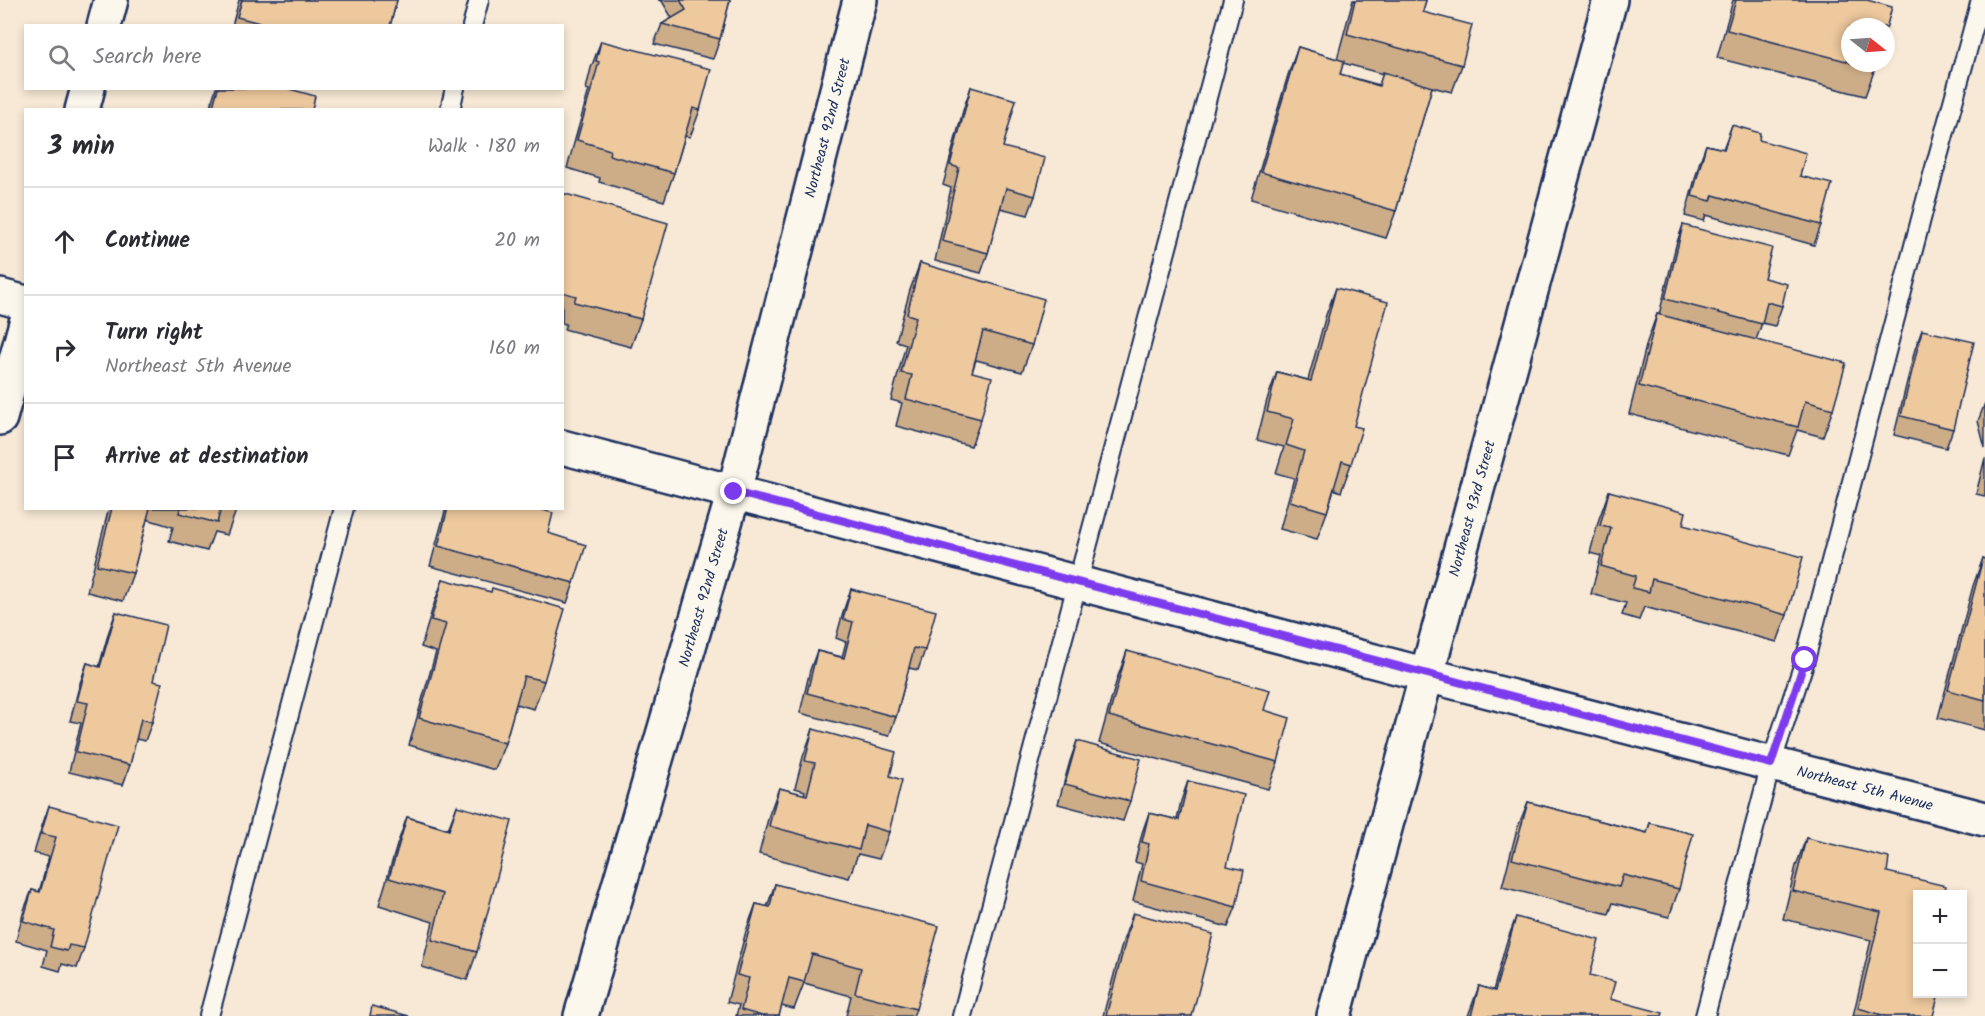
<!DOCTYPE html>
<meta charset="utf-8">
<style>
body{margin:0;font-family:Kalam,sans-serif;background:#f7f7f7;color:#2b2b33}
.controls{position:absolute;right:18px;bottom:18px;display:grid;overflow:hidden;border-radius:0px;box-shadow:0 3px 9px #0003}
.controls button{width:54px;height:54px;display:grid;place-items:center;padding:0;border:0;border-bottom:2px solid #e1e1e2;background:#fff;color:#2b2b33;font:30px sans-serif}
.compass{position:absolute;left:1841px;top:18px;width:54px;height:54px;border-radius:50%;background:#fff;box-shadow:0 3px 9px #0003;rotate:107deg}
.stop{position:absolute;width:18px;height:18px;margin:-14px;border:4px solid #7c3aed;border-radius:50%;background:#fff}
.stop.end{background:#7c3aed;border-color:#fff;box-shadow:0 2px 6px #0008}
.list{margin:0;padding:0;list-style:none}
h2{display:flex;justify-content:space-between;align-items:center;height:78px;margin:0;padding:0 24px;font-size:26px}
h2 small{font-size:20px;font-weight:400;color:#7c7c81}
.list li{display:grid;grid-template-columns:39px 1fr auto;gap:18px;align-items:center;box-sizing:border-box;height:108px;padding:0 24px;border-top:2px solid #e1e1e2}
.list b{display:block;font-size:22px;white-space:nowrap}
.list p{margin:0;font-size:20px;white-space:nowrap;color:#7c7c81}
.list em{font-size:20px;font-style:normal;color:#7c7c81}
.icon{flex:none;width:33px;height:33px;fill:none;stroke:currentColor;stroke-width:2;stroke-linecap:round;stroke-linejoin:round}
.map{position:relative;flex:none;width:1985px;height:1016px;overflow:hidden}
.search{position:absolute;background:#fff;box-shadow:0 3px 9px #0003;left:24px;top:24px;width:540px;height:66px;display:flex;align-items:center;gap:15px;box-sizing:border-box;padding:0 21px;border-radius:0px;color:#7c7c81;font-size:22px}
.panel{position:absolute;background:#fff;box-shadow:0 3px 9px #0003;left:24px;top:108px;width:540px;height:402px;border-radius:0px}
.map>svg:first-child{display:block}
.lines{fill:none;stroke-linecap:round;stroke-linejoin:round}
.service-casing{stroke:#1b2f5e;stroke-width:22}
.minor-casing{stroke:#1b2f5e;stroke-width:38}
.service{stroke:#fbf7ec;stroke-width:18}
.minor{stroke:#fbf7ec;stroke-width:33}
.wall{fill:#cdad88;stroke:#1b2f5e;stroke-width:1.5;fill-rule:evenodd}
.building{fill:#eec99e;stroke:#1b2f5e;stroke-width:1.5}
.route{stroke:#7c3aed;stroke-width:8}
.labels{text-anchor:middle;stroke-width:5;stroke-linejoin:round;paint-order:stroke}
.street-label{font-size:15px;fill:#1b2f5e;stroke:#fbf7ec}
</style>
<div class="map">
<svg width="1985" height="1016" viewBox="0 0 1985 1016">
<rect width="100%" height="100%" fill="#f7e9d5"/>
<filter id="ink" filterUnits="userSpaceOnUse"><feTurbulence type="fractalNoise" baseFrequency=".0167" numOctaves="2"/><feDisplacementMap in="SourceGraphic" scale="12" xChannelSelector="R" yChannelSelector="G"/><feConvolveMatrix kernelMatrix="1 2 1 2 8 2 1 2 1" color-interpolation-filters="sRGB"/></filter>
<g filter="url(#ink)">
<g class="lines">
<defs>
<path id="service" d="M 472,26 L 479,0
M 450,110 L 455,88
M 209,1016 L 344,508
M 962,1016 L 1233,0
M 1705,1016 L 1771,764 L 1805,660 L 1925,204 L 1981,0"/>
<g id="minor">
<path d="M 104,26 L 111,0"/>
<path d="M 82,110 L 88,88"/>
<path d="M 0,296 L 26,303"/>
<path d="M 0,418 L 26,323"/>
<path id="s1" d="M 562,447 L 1427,675 L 1985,819"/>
<path id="s2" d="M 581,1016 L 734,492 L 860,0"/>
<path id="s3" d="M 1334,1016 L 1610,0"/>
</g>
</defs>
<use href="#service" class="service-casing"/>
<use href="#minor" class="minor-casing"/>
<use href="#service" class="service"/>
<use href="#minor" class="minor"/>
</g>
<path class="wall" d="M 239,0 L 397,0 L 390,26 L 232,26 Z
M 658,0 L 730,0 L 720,39 L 713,59 L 654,44 L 662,24 L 672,18 L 662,1 Z
M 1353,0 L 1426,0 L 1423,12 L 1462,65 L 1452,92 L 1432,87 L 1396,211 L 1386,238 L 1251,199 L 1288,75 L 1298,47 L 1337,59 ZM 1343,63 L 1383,74 L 1379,85 L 1340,74 Z
M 1733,0 L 1867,0 L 1850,27 L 1850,63 L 1877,63 L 1865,96 L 1717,58 Z
M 601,41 L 700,110 L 690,137 L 685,136 L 674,173 L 664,201 L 599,182 L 600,178 L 567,168 L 589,90 L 586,89 L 591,68 Z
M 971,87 L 1003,147 L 1035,196 L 1028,215 L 1000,208 L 988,253 L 981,273 L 935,261 L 951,188 L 943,185 L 964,107 Z
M 216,88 L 286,88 L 312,110 L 209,110 Z
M 1732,125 L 1759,140 L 1800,176 L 1821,225 L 1814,245 L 1706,215 L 1704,221 L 1685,216 L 1699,164 L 1706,145 L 1723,149 Z
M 562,193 L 641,319 L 631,347 L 564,329 L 566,324 L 562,323 Z
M 1683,225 L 1764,278 L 1782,306 L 1775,326 L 1762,323 L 1756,340 L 1833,409 L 1823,437 L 1797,430 L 1788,455 L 1629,414 L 1647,342 L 1657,314 L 1659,315 L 1676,245 Z
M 920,263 L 1032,345 L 1022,372 L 976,360 L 972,372 L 981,419 L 971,446 L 896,426 L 902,403 L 891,400 L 906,344 L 896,341 L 910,290 Z
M 1336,288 L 1354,426 L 1351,464 L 1341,492 L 1334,489 L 1327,512 L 1317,539 L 1280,529 L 1294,478 L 1276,473 L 1284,447 L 1257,440 L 1267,400 L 1277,372 L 1308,380 L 1326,315 Z
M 1922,330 L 1953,429 L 1946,448 L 1894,435 L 1915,349 Z
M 1985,403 L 1985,448 L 1978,421 Z
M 1985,458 L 1985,496 L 1976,494 Z
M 1609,491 L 1683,525 L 1787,615 L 1777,642 L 1644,607 L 1639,620 L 1622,615 L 1626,603 L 1591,594 L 1601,556 L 1590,553 L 1599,519 Z
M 109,508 L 237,508 L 227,535 L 214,532 L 207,551 L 169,541 L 173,527 L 147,519 L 133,573 L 123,601 L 87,592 Z
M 446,508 L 536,508 L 548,533 L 574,583 L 567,603 L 430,566 Z
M 1983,558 L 1985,559 L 1985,730 L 1938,718 L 1973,586 Z
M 443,579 L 544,681 L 534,709 L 516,704 L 505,743 L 495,770 L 409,745 L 436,652 L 421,647 L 433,607 Z
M 851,589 L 925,650 L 918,670 L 909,668 L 896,717 L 889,736 L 800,713 L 810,670 L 817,651 L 842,657 L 846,642 L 836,638 L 844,609 Z
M 116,612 L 153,681 L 152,722 L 145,741 L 136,739 L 130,765 L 123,785 L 69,772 L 81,723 L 70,721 L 80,683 L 87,663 L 99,667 L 109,631 Z
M 1127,651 L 1264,710 L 1278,762 L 1268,789 L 1099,743 L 1117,679 Z
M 813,729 L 890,776 L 889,832 L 879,859 L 858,854 L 849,878 L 759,854 L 769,815 L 779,788 L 804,795 L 805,791 L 795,788 L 803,757 Z
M 1077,741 L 1130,801 L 1123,821 L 1058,804 L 1070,761 Z
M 1188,781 L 1227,866 L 1236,907 L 1228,927 L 1133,901 L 1142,864 L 1135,862 L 1142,833 L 1149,813 L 1177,820 L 1181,801 Z
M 1528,802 L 1647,833 L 1650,823 L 1679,889 L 1669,917 L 1613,903 L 1609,914 L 1502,887 L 1517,829 Z
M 49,806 L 84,948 L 77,968 L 62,964 L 60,971 L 43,966 L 47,950 L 16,941 L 24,910 L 32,890 L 39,892 L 49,857 L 34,853 L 42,826 Z
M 457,806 L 477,952 L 467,980 L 422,967 L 433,922 L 379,905 L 397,845 L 407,817 L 448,829 Z
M 1806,838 L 1887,872 L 1933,1016 L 1853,1016 L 1871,940 L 1783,919 L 1796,866 Z
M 775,884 L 916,1009 L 913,1016 L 846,1016 L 851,996 L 804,983 L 794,1009 L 781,1006 L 779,1016 L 736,1016 L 739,1005 L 727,1002 L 746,931 L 756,904 L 767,907 Z
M 1133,913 L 1192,1016 L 1103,1016 L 1123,941 Z
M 1516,917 L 1590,975 L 1610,999 L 1662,1016 L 1468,1016 L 1479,986 L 1493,991 L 1506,944 Z"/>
<path class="building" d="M 242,0 L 397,0 L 390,26 L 271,26 L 237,17 Z
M 680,0 L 730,0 L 720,39 L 662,24 L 686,10 Z
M 1355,0 L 1426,0 L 1423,12 L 1472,25 L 1462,65 L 1347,34 Z
M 1736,0 L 1867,0 L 1892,7 L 1886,29 L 1886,27 L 1850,27 L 1850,62 L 1727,30 Z
M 601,41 L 711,69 L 700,110 L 693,108 L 674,173 L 609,155 L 610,150 L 577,140 L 599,62 L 596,61 Z
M 1298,47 L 1344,61 L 1340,74 L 1379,86 L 1383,72 L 1432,87 L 1396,211 L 1261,172 Z
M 1855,63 L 1877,63 L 1875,68 Z
M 971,87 L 1016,100 L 1003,147 L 1045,158 L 1035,196 L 1006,188 L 988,253 L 942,241 L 959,168 L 950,165 Z
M 218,88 L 286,88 L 315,96 L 312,110 L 212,110 Z
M 1732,125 L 1760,133 L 1759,140 L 1806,153 L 1800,176 L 1832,184 L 1821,225 L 1713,195 L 1711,201 L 1692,196 L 1706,145 L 1724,149 Z
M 562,193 L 668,223 L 641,319 L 574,302 L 576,296 L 562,292 Z
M 1683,225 L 1772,248 L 1764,278 L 1787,284 L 1782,306 L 1767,302 L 1762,324 L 1665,299 Z
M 920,263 L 1044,299 L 1032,345 L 983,331 L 972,372 L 992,377 L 981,419 L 906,399 L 912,375 L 901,373 L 916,317 L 907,314 Z
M 1336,288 L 1388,302 L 1354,426 L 1362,428 L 1351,464 L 1342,461 L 1327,512 L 1290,501 L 1304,451 L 1286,445 L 1294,419 L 1267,412 L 1277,372 L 1311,381 Z
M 1657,314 L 1846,363 L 1833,409 L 1805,401 L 1798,427 L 1639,386 Z
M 1922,330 L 1974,342 L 1953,429 L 1901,416 Z
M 1609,491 L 1686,512 L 1683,525 L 1803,557 L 1787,615 L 1652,579 L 1649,592 L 1632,588 L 1636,576 L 1601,566 L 1611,528 L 1600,526 Z
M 112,508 L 150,508 L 133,573 L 97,565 Z
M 180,508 L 221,508 L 217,523 L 179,513 Z
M 448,508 L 536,508 L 553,513 L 548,533 L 586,545 L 574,583 L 438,546 Z
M 1983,558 L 1985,559 L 1985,700 L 1948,690 Z
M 443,579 L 491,592 L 492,588 L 565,609 L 544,681 L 524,676 L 505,743 L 419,718 L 446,624 L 431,620 Z
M 851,589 L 936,611 L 925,650 L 914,648 L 896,717 L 807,693 L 817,651 L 844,658 L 853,622 L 843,619 Z
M 116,612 L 166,625 L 153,681 L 162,683 L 152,722 L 141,719 L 130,765 L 76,752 L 88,703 L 77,701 L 87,663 L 100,667 Z
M 1127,651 L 1270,690 L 1264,710 L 1290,718 L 1278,762 L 1109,716 Z
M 813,729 L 896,752 L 890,776 L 902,780 L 889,832 L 865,825 L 859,850 L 769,826 L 779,788 L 807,795 L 815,763 L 805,761 Z
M 1077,741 L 1141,759 L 1130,801 L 1065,784 Z
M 1188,781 L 1244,795 L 1227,866 L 1244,870 L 1236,907 L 1141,881 L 1149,844 L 1142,842 L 1149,813 L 1179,820 Z
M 1528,802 L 1647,833 L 1650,823 L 1693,834 L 1679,889 L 1623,875 L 1619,887 L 1512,859 Z
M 49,806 L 118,825 L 84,948 L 69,945 L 67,951 L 50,947 L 54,930 L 23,921 L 32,890 L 40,892 L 56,837 L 41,834 Z
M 457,806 L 512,821 L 477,952 L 432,940 L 443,894 L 389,878 L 407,817 L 449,830 Z
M 1806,838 L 1889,858 L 1887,872 L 1946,886 L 1944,894 L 1917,894 L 1917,993 L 1939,993 L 1933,1016 L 1886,1016 L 1858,1008 L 1881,912 L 1793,891 Z
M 775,884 L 939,926 L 916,1009 L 855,993 L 861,968 L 812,954 L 804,982 L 789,978 L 779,1016 L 762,1016 L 741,1010 L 749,978 L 737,975 L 756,904 L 770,907 Z
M 1133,913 L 1213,934 L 1192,1016 L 1106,1016 Z
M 1516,917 L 1599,940 L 1590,975 L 1615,982 L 1610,999 L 1663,1013 L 1662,1016 L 1471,1016 L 1479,986 L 1495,991 Z
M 372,1006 L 409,1016 L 370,1016 Z"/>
</g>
<g class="lines" filter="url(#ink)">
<path class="route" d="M 734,492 L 1771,764 L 1805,660"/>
</g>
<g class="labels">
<g class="street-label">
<text dy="5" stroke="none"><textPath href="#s2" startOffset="922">Northeast 92nd Street</textPath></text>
<text dy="5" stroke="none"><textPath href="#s3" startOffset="526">Northeast 93rd Street</textPath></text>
<text dy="5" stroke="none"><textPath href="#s2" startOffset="436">Northeast 92nd Street</textPath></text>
<text dy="5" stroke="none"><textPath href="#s1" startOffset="1347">Northeast 5th Avenue</textPath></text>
</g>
</g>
</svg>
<div class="controls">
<button>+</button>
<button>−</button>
</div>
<svg class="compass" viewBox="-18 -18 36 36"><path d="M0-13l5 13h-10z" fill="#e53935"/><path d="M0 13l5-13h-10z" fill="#7c7c81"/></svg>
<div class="stop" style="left:1805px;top:660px"></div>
<div class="stop end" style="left:734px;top:492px"></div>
<div class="search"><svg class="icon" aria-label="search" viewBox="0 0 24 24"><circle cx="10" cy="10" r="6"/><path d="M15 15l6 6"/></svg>Search here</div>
<section class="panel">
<h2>3 min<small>Walk · 180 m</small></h2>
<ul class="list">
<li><svg class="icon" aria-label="ahead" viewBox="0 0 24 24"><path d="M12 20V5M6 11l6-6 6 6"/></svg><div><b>Continue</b></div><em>20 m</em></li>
<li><svg class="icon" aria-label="right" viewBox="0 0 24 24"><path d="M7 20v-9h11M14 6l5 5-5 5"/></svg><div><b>Turn right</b><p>Northeast 5th Avenue</p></div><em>160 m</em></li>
<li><svg class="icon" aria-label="arrive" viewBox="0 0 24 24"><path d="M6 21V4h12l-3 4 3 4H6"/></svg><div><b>Arrive at destination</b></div></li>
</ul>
</section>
</div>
